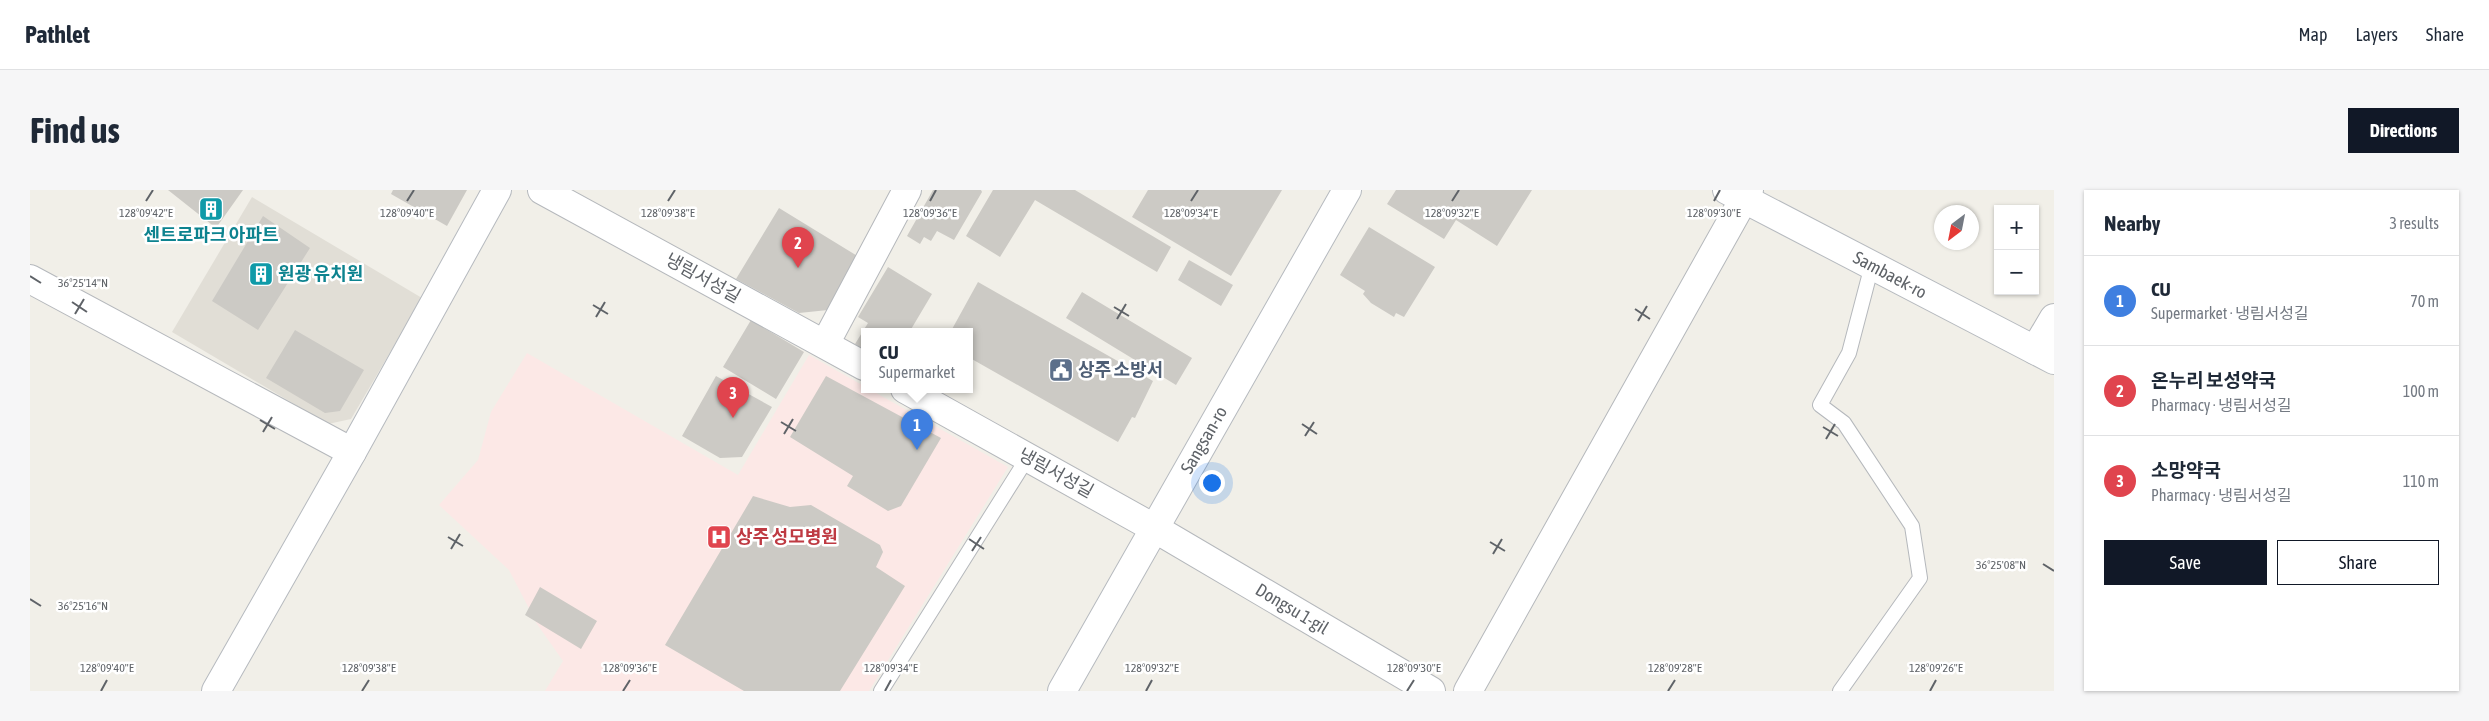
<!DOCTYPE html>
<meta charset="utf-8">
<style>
body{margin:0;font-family:"Asap Condensed","Noto Sans KR",sans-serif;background:#f6f6f7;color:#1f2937}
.controls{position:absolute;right:15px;top:15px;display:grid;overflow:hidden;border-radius:0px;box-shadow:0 1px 4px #0004}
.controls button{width:45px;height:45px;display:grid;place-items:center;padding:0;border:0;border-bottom:1px solid #e0e1e3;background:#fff;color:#1f2937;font:25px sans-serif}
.compass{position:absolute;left:1904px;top:15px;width:45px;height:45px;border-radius:50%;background:#fff;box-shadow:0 1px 4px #0004;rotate:212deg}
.you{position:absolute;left:1181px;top:292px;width:18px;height:18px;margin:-12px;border:4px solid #fff;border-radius:50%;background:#1a73e8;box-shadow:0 0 0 8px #1a73e833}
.badge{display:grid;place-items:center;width:32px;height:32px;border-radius:50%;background:#111827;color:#fff;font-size:16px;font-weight:700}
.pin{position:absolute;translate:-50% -41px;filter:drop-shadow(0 1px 2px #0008)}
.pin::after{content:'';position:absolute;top:26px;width:18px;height:15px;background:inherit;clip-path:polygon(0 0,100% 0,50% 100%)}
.popup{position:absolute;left:831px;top:138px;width:112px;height:65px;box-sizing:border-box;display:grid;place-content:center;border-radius:0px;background:#fff;filter:drop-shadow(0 1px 4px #0005);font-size:16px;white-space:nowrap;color:#747a83}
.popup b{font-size:19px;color:#1f2937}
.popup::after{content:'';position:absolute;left:50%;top:100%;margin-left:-10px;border:10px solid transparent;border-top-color:#fff}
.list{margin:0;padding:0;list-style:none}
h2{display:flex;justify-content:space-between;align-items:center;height:65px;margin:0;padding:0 20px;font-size:21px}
h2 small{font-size:16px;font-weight:400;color:#747a83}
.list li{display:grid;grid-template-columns:32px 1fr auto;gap:15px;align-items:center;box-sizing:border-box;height:90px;padding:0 20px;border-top:1px solid #e0e1e3}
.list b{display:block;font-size:19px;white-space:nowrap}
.list p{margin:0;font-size:16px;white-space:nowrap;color:#747a83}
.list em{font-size:16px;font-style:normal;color:#747a83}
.actions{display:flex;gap:10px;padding:15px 20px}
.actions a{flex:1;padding:11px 0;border:1px solid #111827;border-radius:0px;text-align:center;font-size:18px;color:#111827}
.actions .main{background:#111827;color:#fff}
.map{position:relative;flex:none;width:2024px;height:501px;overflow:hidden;border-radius:0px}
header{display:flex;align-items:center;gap:30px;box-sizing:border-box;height:70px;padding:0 25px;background:#fff;border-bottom:1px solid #e0e1e3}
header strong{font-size:24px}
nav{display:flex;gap:28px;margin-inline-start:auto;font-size:18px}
.intro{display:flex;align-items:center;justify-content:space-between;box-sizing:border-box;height:120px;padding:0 30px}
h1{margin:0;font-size:35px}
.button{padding:12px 22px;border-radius:0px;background:#111827;color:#fff;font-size:18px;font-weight:700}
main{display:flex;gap:30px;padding:0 30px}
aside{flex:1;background:#fff;border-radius:0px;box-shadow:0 1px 4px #0004}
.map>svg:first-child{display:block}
.education{fill:#e1ded6}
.medical{fill:#fce8e6}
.building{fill:#cccac5}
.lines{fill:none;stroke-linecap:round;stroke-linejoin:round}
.lane-casing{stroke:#b5b8bc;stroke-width:16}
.street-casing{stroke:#b5b8bc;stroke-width:30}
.secondary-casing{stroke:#b6babf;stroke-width:30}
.lane{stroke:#fff;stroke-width:14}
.street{stroke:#fff;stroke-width:28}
.secondary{stroke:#fff;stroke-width:28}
.ticks{fill:none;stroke:#5f6368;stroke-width:2}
.labels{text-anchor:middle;stroke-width:5;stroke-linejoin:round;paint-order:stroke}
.culture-label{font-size:18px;font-weight:bold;fill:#0d838f;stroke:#fff}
.street-label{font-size:18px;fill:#5f6368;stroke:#fff}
.service-label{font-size:18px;font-weight:bold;fill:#4e5e75;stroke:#fff;text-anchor:start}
.health-label{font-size:18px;font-weight:bold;fill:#be3a42;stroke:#fff;text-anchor:start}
.ticks-label{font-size:12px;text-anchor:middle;fill:#5f6368;stroke:#fff;stroke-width:5;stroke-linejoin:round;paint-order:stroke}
</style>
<header>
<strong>Pathlet</strong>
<nav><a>Map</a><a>Layers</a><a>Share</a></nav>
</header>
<div class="intro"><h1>Find us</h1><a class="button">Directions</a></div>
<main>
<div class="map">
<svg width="2024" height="501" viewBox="0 0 2024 501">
<rect width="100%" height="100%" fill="#f1efe8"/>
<path class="education" d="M 222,7 L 392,108 L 321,229 L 298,234 L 142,142 Z"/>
<path class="medical" d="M 497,163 L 708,285 L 779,165 L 834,196 L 834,199 L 839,199 L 978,277 L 839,501 L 515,501 L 533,471 L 507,434 L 479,380 L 409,315 L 448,270 L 461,222 Z"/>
<path class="building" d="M 138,0 L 213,0 L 186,38 Z
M 363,0 L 437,0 L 417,36 L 361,4 Z
M 903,0 L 951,0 L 952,2 L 924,50 L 907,41 L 901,51 L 894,47 L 890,54 L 877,46 Z
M 963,0 L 1045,0 L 1141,57 L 1127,82 L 1005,10 L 970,67 L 936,46 Z
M 1118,0 L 1252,0 L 1201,86 L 1102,27 Z
M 1366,0 L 1502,0 L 1467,56 L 1426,30 L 1414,49 L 1357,14 Z
M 749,18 L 829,67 L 798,120 L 769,123 L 706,89 Z
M 233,26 L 280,58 L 228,140 L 182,111 Z
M 1339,37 L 1405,77 L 1374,127 L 1366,123 L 1364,127 L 1341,113 L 1333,104 L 1335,101 L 1310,85 Z
M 1159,70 L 1203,95 L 1191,116 L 1148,90 Z
M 858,77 L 902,104 L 880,141 L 834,141 L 834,160 L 825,154 L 838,133 L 828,127 Z
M 948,92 L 1123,191 L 1105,228 L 1102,227 L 1088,252 L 940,168 L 940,141 L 921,141 Z
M 1052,102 L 1162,168 L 1146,195 L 1036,128 Z
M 721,130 L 774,162 L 746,209 L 693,177 Z
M 265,140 L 334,180 L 310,221 L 295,223 L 236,188 Z
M 686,186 L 742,217 L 712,267 L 690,268 L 652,246 Z
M 796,186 L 911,248 L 871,316 L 858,321 L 817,296 L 823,286 L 760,247 Z
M 723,306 L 760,317 L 781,315 L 850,355 L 853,362 L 846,377 L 875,396 L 810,501 L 714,501 L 635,455 Z
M 510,397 L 567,431 L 551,459 L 495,425 Z"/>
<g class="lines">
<defs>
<path id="lane" d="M 851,501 L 998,267
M 1810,501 L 1890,388 L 1882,336 L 1814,233 L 1790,215 L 1819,163 L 1842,75"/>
<path id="street" d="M 512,0 L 834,176
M 0,89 L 322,262
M 795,154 L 877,0
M 2005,160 L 2024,128
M 875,199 L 1124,338 L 1401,501
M 1438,501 L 1719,0"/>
<path id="secondary" d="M 1697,0 L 2024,170
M 186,501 L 322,262 L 467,0
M 1032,501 L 1317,0"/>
</defs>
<use href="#lane" class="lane-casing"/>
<use href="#street" class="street-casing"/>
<use href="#secondary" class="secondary-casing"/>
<use href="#lane" class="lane"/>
<use href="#street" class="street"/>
<use href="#secondary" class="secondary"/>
</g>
<path class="ticks" d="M 116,11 L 123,0M 377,11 L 384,0M 638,11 L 645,0M 900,11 L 906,0M 1161,11 L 1168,0M 1422,11 L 1429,0M 1684,11 L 1690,0M 0,86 L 11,93M 42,112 L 57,122M 563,115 L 578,124M 1084,117 L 1099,126M 1605,119 L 1620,129M 45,124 L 54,109M 566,127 L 575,112M 1087,129 L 1096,114M 1608,131 L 1617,116M 230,230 L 245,239M 751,232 L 766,241M 1272,234 L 1287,244M 1793,237 L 1808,246M 233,242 L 242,227M 754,244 L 763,229M 1275,246 L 1284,232M 1796,249 L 1805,234M 418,347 L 433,356M 939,349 L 954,359M 1460,352 L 1475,361M 421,359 L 430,344M 942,361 L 951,347M 1463,364 L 1472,349M 2013,374 L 2024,381M 0,409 L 11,416M 71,501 L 77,490M 332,501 L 339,490M 593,501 L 600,490M 855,501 L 861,490M 1116,501 L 1122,490M 1377,501 L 1384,490M 1638,501 L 1645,490M 1900,501 L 1906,490"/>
<defs>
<symbol id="building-square" viewBox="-11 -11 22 22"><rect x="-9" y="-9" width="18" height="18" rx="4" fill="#0f9aa8" stroke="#fff"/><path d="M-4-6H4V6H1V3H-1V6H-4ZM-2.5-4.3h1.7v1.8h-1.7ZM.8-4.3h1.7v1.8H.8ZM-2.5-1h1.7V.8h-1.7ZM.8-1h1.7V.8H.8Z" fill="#fff"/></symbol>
<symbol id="civic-square" viewBox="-11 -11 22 22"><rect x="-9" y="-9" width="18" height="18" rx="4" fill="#5c6f8a" stroke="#fff"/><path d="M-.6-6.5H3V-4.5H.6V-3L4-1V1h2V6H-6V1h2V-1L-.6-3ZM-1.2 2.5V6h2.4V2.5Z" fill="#fff"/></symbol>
<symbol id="hospital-square" viewBox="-11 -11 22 22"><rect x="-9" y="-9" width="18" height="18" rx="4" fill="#e0444e" stroke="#fff"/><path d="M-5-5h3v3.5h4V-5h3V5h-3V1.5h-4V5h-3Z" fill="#fff"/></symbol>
</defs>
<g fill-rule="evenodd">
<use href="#building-square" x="167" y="5" width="28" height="28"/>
<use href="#building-square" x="217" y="70" width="28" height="28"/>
<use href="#civic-square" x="1017" y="166" width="28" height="28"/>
<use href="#hospital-square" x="675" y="333" width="28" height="28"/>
</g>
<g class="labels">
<g class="culture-label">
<text x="181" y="51">센트로파크 아파트</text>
<text x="248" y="90" text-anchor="start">원광 유치원</text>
</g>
<g class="street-label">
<text transform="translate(1860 85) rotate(28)" y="6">Sambaek-ro</text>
<text transform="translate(673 88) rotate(29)" y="6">냉림서성길</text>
<text transform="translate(1174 250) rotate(-60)" y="6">Sangsan-ro</text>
<text transform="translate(1026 283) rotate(29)" y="6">냉림서성길</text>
<text transform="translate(1262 419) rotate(31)" y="6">Dongsu 1-gil</text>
</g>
<g class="service-label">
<text x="1048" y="186">상주 소방서</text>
</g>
<g class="health-label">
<text x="706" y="353">상주 성모병원</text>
</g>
</g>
<g class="ticks-label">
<text x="116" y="27">128°09'42"E</text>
<text x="377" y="27">128°09'40"E</text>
<text x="638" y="27">128°09'38"E</text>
<text x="900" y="27">128°09'36"E</text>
<text x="1161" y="27">128°09'34"E</text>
<text x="1422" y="27">128°09'32"E</text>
<text x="1684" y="27">128°09'30"E</text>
<text x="53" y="97">36°25'14"N</text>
<text x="1971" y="379">36°25'08"N</text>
<text x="53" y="420">36°25'16"N</text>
<text x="77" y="482">128°09'40"E</text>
<text x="339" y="482">128°09'38"E</text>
<text x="600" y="482">128°09'36"E</text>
<text x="861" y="482">128°09'34"E</text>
<text x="1122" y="482">128°09'32"E</text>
<text x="1384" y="482">128°09'30"E</text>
<text x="1645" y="482">128°09'28"E</text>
<text x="1906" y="482">128°09'26"E</text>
</g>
</svg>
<div class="controls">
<button>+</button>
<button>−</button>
</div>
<svg class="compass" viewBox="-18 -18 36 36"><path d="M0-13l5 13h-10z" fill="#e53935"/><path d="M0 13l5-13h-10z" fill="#747a83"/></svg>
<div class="you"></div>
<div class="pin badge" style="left:887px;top:260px;background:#3f7fe0">1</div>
<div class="popup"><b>CU</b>Supermarket</div>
<div class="pin badge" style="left:768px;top:78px;background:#e0444e">2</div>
<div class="pin badge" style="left:703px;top:228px;background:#e0444e">3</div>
</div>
<aside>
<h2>Nearby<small>3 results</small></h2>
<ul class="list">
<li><span class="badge" style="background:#3f7fe0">1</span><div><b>CU</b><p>Supermarket · 냉림서성길</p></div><em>70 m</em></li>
<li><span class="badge" style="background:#e0444e">2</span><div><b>온누리 보성약국</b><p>Pharmacy · 냉림서성길</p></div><em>100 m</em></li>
<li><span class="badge" style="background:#e0444e">3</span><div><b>소망약국</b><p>Pharmacy · 냉림서성길</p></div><em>110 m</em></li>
</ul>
<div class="actions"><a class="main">Save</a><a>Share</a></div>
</aside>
</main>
